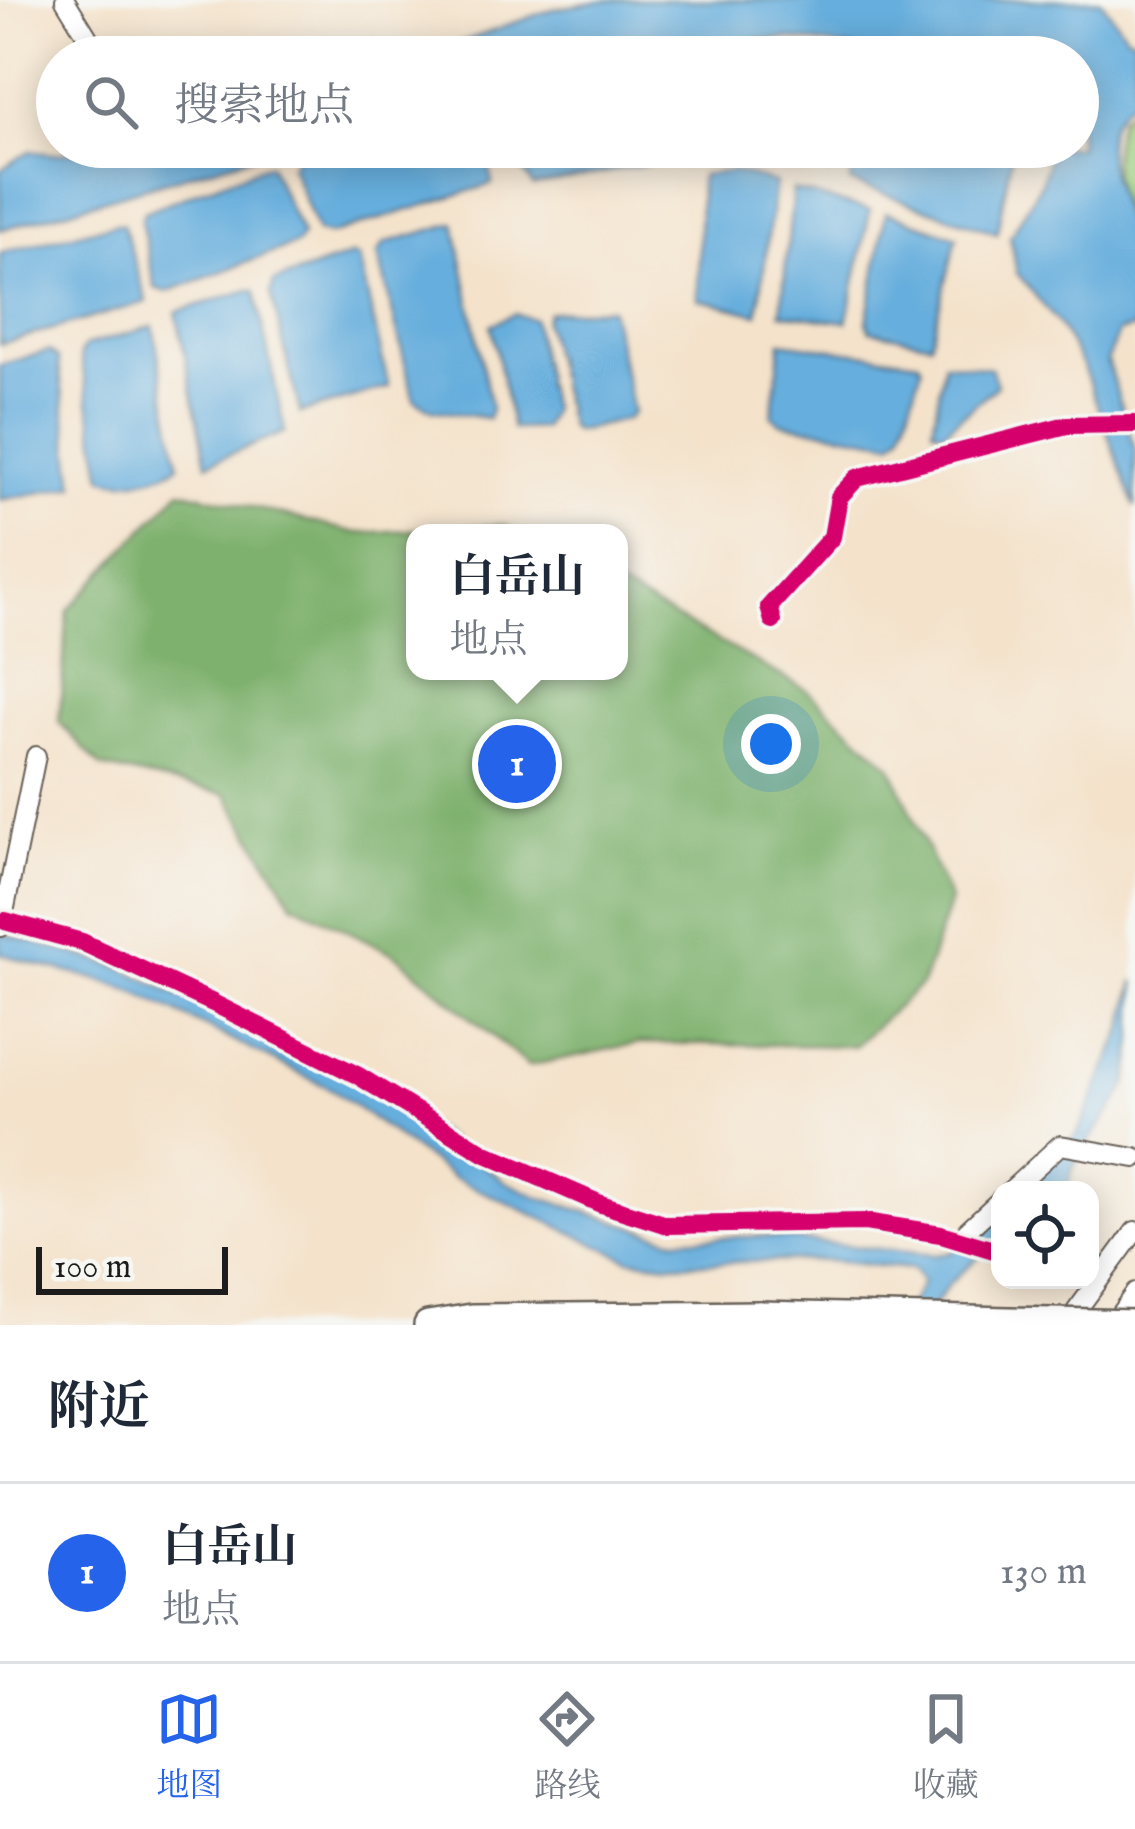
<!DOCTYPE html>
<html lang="zh">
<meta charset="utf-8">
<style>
body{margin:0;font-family:"IM FELL English","Noto Serif SC",serif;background:#f6f6f7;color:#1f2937}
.controls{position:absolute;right:36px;bottom:36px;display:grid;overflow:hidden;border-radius:24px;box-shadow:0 6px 30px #0003}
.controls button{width:108px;height:108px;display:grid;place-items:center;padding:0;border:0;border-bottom:3px solid #e0e1e3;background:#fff;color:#1f2937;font:60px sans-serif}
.scale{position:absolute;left:36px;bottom:30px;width:192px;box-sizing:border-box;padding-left:12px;border:6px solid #1c1c1c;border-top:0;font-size:33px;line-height:42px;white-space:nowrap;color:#1c1c1c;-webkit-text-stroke:9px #f6f6f2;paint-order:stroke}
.you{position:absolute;left:771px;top:744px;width:42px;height:42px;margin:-30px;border:9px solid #fff;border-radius:50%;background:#1a73e8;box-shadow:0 0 0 18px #1a73e833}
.badge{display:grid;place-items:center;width:78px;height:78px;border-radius:50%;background:#2563eb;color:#fff;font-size:39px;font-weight:700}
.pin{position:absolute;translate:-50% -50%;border:6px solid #fff;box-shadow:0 3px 12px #0006}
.popup{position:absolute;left:406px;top:524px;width:222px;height:156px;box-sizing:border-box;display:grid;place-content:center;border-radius:24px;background:#fff;filter:drop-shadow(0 3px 9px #0005);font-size:39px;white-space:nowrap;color:#747a83}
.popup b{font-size:45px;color:#1f2937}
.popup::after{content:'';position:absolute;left:50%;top:100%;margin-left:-24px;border:24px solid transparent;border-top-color:#fff}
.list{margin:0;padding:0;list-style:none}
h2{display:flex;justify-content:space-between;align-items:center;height:156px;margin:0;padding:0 48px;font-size:51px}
h2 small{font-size:39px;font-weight:400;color:#747a83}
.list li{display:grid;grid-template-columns:78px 1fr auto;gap:36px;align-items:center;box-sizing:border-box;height:180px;padding:0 48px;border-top:3px solid #e0e1e3}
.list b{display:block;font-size:45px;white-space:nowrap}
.list p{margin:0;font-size:39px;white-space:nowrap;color:#747a83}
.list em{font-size:39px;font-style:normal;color:#747a83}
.icon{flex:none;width:66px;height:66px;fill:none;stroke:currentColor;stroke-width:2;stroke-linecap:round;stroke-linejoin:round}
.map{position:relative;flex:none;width:1135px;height:1325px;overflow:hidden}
.search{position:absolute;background:#fff;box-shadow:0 6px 30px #0003;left:36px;right:36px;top:36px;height:132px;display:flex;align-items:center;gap:30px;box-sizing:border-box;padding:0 42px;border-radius:66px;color:#747a83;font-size:45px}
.sheet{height:336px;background:#fff}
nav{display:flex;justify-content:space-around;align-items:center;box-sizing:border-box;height:168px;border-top:3px solid #e0e1e3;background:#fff;font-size:33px;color:#747a83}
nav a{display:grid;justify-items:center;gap:6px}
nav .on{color:#2563eb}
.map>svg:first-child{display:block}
.green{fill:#9dce7e;stroke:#5c754d;stroke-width:3}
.forest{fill:#7eb16d;stroke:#4d6644;stroke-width:3}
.water{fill:#66aedd;stroke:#41657c;stroke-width:3}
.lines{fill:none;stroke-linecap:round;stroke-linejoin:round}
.minor-casing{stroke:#686159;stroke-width:22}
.highway-casing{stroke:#686159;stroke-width:32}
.minor{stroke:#fff;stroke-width:18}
.highway{stroke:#fff;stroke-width:27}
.highway-bridge-casing{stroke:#686159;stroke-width:32;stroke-linecap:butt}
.highway-bridge{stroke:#fff;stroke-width:27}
.cycleway-casing{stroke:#f6f6f2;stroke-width:26}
.cycleway{stroke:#d6006c;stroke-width:18}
</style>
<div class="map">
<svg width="1135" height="1325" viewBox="0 0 1135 1325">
<rect width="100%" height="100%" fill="#f6f6f2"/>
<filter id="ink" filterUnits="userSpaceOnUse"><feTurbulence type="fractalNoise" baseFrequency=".00833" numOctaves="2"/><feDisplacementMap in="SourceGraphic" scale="24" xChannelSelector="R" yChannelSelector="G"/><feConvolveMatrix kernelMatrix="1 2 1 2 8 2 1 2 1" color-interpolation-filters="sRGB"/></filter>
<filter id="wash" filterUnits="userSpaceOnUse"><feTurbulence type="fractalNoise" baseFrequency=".004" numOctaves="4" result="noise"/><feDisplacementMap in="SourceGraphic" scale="48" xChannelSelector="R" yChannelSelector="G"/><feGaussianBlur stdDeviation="2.7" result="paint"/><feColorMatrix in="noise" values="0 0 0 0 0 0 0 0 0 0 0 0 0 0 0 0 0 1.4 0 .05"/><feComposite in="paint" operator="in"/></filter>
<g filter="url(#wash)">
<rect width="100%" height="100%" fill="#f4e2ca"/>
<path class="green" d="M 1135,106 L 1135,240 C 1114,203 1106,158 1120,118 Z"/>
<path class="forest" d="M 181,490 L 357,533 L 504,525 L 519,533 L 415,533 L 415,671 L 619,671 L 619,587 L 807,690 L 891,766 L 950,901 L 922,984 L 854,1046 L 640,1043 L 528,1066 L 396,955 L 293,903 L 226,794 L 101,767 L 59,722 L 68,610 Z"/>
<path class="water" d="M 607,0 L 1101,0 L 1127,36 L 1135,38 L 1135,99 C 1075,131 1131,215 1135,253 C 1135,277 1135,303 1135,328 L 1118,332 L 1107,361 L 1135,450 L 1135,507 L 1083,367 L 1057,322 L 1017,273 L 1010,237 L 1041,183 L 1052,147 L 1078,147 L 1078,57 L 909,57 L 788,39 L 646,41 L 561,57 L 421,57 L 553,9 Z
M 110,147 L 282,147 L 0,230 L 0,170 L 30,151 L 54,154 Z
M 333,147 L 487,147 L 492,184 L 330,235 L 317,232 L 291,166 L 296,158 Z
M 516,147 L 676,147 L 675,159 L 533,186 L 517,162 Z
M 695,147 L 838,147 L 831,173 L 736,149 L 697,154 Z
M 859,147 L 1013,147 L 997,233 L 850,182 Z
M 269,164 L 302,235 L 297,244 L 167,292 L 155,288 L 141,220 L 144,212 Z
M 732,171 L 775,183 L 758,314 L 698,299 L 700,180 L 702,175 Z
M 793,190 L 870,210 L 847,322 L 781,313 Z
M 886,212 L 957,237 L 930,343 L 870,330 L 867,322 Z
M 455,223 L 491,409 L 488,418 L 432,410 L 414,400 L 378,254 L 385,243 Z
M 113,224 L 123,224 L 147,302 L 0,344 L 0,253 Z
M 353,255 L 359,259 L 389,387 L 300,413 L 271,293 L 274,282 Z
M 249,290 L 255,291 L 285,432 L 207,464 L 176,312 Z
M 610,308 L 633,412 L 627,419 L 575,432 L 569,427 L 544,321 L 548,312 Z
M 514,314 L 533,319 L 551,411 L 543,428 L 512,429 L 491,325 Z
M 153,326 L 179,465 C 162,478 123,486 103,477 L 80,354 L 85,346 Z
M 781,342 L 919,361 L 922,367 L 902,433 L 892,442 L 781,423 L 772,416 Z
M 49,351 L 58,358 L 75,486 L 0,500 L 0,365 Z
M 944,362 L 991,368 L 997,385 L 943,432 L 933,428 Z
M 0,933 L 120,967 L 350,1077 L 419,1118 L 506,1182 L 541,1198 L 674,1239 L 761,1236 L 934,1255 L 950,1253 L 1000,1205 L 1000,1237 L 949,1284 L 921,1325 L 898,1325 L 922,1283 L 913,1269 L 819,1260 L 668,1264 L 629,1259 L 452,1177 L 333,1090 L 139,994 C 92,974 46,970 0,953 Z
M 1135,980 C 1135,1014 1135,1053 1127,1085 C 1113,1117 1064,1162 1069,1190 L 1017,1190 L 1077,1135 L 1124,1028 Z"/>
</g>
<g filter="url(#ink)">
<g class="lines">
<defs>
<path id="minor" d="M 65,0 L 100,57
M 773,621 L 769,607 L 832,537 L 839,497 L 857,478 L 1067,425 L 1135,424
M 5,921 L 82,942 L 213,1003 L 357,1075 L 486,1154 L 601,1204 L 667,1225 L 865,1222 L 941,1234 L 1000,1252
M 1,927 L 36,756
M 1011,1190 L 1060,1145 L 1135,1158
M 959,1238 L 1000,1200
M 1066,1325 L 1135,1231
M 1112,1325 L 1135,1293"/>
<path id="highway" d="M 428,1325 L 472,1318 L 760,1315"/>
</defs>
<use href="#minor" class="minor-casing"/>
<use href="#highway" class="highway-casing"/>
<use href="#minor" class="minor"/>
<use href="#highway" class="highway"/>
<defs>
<path id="highway-bridge" d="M 760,1315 L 1135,1324"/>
</defs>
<use href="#highway-bridge" class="highway-bridge-casing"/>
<use href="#highway-bridge" class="highway-bridge"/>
<defs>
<path id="cycleway" d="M 773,621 L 769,607 L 832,537 L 839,497 L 857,478 L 1067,425 L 1135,424
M 5,921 L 82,942 L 213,1003 L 357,1075 L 486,1154 L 601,1204 L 667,1225 L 865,1222 L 941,1234 L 1000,1252"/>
</defs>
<use href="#cycleway" class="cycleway-casing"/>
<use href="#cycleway" class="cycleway"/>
</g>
</g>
</svg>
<div class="controls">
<button><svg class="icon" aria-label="locate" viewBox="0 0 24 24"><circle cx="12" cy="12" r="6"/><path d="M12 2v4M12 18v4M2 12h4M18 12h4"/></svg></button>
</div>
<div class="scale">100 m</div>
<div class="you"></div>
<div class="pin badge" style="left:517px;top:764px">1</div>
<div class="popup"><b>白岳山</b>地点</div>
<div class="search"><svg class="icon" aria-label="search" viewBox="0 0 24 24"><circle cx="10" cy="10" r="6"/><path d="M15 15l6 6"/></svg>搜索地点</div>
</div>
<section class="sheet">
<h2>附近<small></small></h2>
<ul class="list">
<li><span class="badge">1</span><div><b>白岳山</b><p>地点</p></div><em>130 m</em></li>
</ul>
</section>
<nav>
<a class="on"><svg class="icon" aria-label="map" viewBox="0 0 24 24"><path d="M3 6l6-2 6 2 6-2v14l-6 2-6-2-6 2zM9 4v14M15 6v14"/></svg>地图</a>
<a><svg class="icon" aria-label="directions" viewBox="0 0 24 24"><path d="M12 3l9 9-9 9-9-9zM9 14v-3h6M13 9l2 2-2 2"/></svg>路线</a>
<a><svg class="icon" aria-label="saved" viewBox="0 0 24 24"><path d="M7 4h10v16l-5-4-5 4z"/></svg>收藏</a>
</nav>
